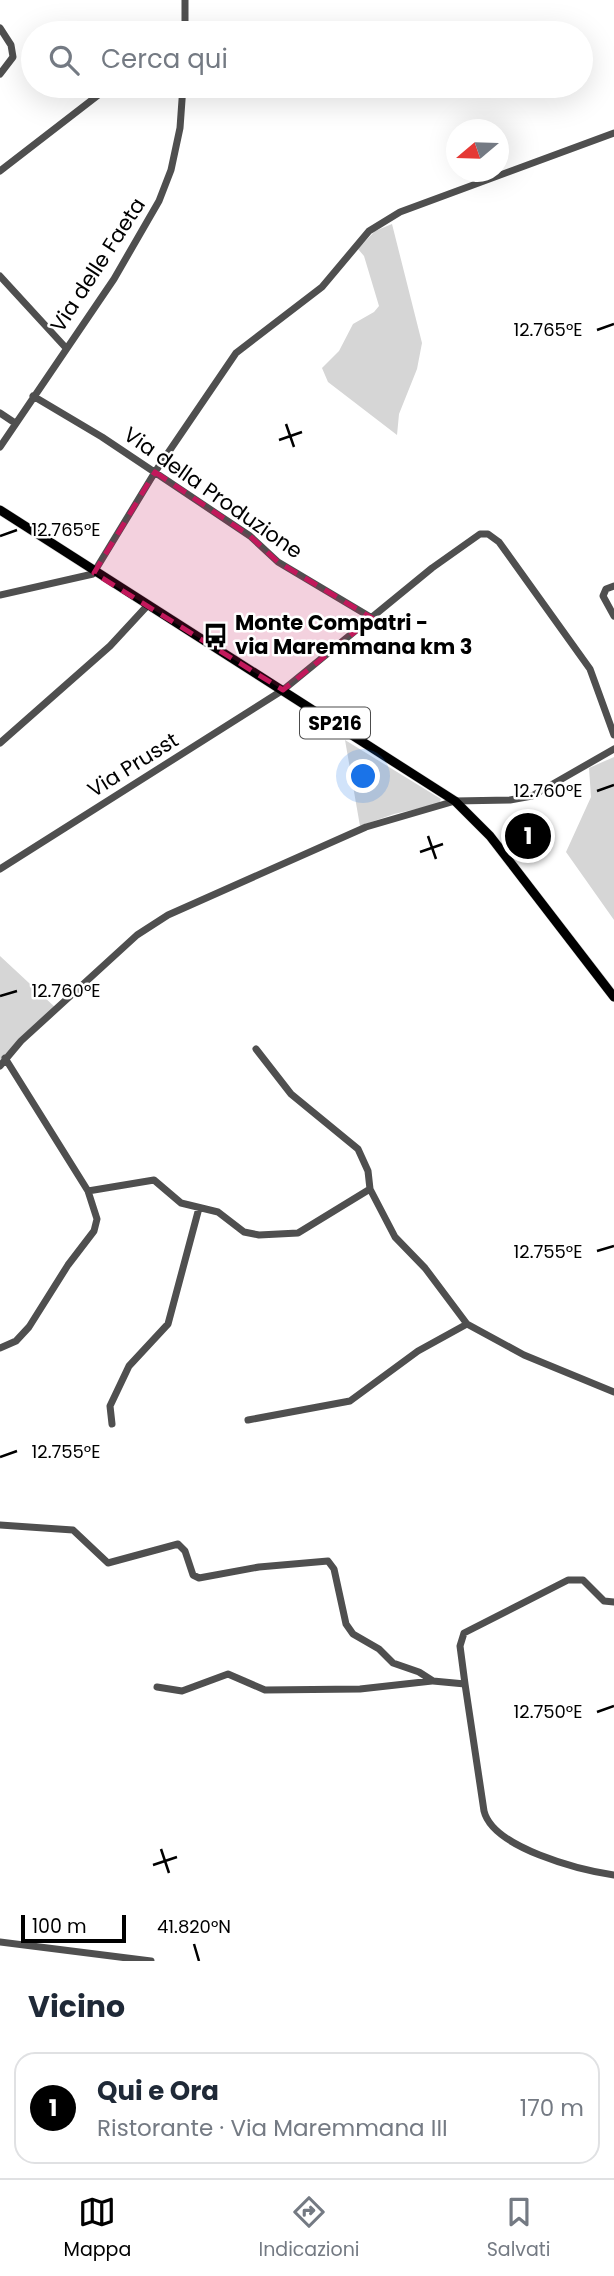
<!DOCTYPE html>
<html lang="it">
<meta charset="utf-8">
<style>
body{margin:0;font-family:Poppins,sans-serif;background:#f2f2f3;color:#1f2937}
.compass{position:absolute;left:446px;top:119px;width:63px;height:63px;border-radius:50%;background:#fff;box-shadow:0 7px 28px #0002;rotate:251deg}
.scale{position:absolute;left:21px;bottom:18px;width:105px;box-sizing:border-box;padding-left:7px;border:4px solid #000;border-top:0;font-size:19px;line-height:24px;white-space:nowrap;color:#000;-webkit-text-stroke:5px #fff;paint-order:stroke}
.you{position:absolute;left:364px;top:777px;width:24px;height:24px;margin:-18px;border:5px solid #fff;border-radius:50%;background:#1a73e8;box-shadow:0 0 0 10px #1a73e833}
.badge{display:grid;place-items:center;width:46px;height:46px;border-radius:50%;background:#000;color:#fff;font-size:23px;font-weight:700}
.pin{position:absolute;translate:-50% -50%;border:4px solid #fff;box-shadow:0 2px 7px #0006}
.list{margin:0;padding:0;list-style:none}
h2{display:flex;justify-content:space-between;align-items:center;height:91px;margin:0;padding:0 28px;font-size:30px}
h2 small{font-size:23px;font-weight:400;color:#747a83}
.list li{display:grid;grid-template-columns:46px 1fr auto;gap:21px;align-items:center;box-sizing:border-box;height:112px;margin:0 14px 14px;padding:0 14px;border:2px solid #e0e1e3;border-radius:21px}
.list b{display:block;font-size:26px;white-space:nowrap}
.list p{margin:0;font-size:23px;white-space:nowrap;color:#747a83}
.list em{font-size:23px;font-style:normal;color:#747a83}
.icon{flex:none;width:38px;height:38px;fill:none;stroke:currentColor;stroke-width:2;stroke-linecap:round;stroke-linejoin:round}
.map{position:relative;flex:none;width:614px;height:1961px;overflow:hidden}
.search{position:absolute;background:#fff;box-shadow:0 7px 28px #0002;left:21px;right:21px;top:21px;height:77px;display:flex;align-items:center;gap:18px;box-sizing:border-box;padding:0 24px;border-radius:38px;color:#747a83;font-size:26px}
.sheet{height:217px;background:#fff}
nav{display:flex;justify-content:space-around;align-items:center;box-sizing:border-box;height:98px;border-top:2px solid #e0e1e3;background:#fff;font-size:19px;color:#747a83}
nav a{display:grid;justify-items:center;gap:4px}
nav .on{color:#000}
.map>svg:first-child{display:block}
.green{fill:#d6d6d6}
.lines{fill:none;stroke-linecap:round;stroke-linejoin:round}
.major-casing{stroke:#dbdbdb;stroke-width:10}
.minor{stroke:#4f4f4f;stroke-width:7}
.major{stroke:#000;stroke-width:9}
.marked{fill:#c2185b;fill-opacity:0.2;stroke:#c2185b;stroke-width:5;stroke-dasharray:14 9;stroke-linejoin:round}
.ticks{fill:none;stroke:#000;stroke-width:2.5}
.labels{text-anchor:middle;stroke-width:5;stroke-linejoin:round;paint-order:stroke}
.shield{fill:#fff;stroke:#4c4c4c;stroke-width:2}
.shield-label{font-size:19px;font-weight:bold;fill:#000}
.street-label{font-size:21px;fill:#000;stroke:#fff}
.poi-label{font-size:21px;font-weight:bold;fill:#000;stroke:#fff;text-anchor:start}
.ticks-label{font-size:18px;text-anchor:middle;fill:#000;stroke:#fff;stroke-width:5;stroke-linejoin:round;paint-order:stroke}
</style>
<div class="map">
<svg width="614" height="1961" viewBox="0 0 614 1961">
<rect width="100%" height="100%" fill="#fff"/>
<path class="green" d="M 392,224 L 422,343 L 417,369 L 399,414 L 397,435 L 328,382 L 322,368 L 339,351 L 353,324 L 374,312 L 379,306 L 364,256 L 358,249 L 375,231 Z
M 345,740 L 441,799 L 439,804 L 394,814 L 360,826 Z
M 614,757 L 614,920 L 566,852 L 591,797 L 589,768 Z
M 0,956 L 57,1009 L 0,1060 Z"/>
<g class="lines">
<defs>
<path id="major" d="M 0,510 L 455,801 L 490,836 L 614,997"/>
</defs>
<use href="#major" class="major-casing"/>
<path class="minor" d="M 0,28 L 11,45 L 13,57 L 0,74
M 175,33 L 185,24
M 185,33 L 185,0
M 0,171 L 110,86
M 0,276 L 66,348
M 33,396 L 102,437 L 250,536 L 278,562 L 372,618
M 0,413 L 15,423
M 0,447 L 114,279 L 159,201 L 171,170 L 180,128 L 183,86
M 614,586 L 606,589 L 603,596 L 614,616
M 0,595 L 93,574 L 155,472 L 236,353 L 322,287 L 369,231 L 400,212 L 614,133
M 0,743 L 110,646 L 147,606
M 0,869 L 283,690 L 432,568 L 480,534 L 488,534 L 499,542 L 590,669 L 614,735
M 256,1049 L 291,1094 L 358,1149 L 368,1171 L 370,1189 L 395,1237 L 425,1268 L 467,1324 L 524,1355 L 614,1392
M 5,1058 L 88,1191 L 154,1180 L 181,1203 L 218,1212 L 244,1232 L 259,1235 L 298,1233 L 370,1189
M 0,1066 L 21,1041 L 137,935 L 168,915 L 366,827 L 455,801 L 510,800 L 532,796 L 614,749
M 0,1348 L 16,1341 L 29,1327 L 68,1265 L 94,1231 L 97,1219 L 88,1191
M 248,1420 L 350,1401 L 418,1351 L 467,1324
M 112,1424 L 110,1406 L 129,1366 L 168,1324 L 199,1208
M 0,1525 L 73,1530 L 108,1563 L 178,1544 L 185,1551 L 193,1575 L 199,1578 L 259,1567 L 328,1561 L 334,1569 L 346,1624 L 353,1634 L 379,1649 L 393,1663 L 419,1672 L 433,1681 L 465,1684 L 460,1646 L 464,1633 L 568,1580 L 583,1580 L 604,1601 L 614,1602
M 465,1684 L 484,1811 C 493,1848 580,1870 614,1875
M 157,1687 L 182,1691 L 228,1674 L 265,1690 L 360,1689 L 432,1681
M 0,1942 L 151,1961"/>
<use href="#major" class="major"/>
</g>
<path class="marked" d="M 155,472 L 250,536 L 278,562 L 372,618 L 283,690 L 94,573 Z"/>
<path class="ticks" d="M 597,330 L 614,324M 286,424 L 294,447M 279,440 L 302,432M 0,536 L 17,530M 597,791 L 614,785M 428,836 L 436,859M 420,852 L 443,844M 0,996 L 17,991M 597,1251 L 614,1246M 0,1457 L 17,1451M 597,1712 L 614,1706M 161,1849 L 169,1873M 153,1865 L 177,1857M 194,1944 L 199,1961"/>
<defs>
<symbol id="bus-bare" viewBox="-9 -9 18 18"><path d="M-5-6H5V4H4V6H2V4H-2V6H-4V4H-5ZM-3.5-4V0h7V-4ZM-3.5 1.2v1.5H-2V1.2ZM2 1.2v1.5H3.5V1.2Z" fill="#000" stroke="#fff" stroke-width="2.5" paint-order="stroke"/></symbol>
</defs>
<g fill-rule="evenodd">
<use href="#bus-bare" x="198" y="618" width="35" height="35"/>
</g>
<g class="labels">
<rect class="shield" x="300" y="707.5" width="70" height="31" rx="5"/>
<g class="shield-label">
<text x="335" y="730">SP216</text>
</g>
<g class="street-label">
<text transform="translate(98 265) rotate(-57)" y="7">Via delle Faeta</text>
<text transform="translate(213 493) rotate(35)" y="7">Via della Produzione</text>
<text transform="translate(133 765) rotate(-32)" y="7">Via Prusst</text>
</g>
<g class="poi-label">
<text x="235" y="630">Monte Compatri -<tspan x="235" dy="24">via Maremmana km 3</tspan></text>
</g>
</g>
<g class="ticks-label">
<text x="548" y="336">12.765°E</text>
<text x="66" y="536">12.765°E</text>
<text x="548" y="797">12.760°E</text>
<text x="66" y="997">12.760°E</text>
<text x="548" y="1258">12.755°E</text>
<text x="66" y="1458">12.755°E</text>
<text x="548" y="1718">12.750°E</text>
<text x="194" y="1933">41.820°N</text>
</g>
</svg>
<svg class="compass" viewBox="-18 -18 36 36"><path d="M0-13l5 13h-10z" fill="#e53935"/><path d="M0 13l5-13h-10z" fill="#747a83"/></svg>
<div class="scale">100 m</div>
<div class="you"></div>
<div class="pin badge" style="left:528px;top:836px">1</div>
<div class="search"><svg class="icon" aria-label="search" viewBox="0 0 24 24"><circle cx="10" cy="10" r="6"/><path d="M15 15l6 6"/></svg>Cerca qui</div>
</div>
<section class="sheet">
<h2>Vicino<small></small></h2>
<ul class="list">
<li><span class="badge">1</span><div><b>Qui e Ora</b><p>Ristorante · Via Maremmana III</p></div><em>170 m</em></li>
</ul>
</section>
<nav>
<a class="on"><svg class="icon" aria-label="map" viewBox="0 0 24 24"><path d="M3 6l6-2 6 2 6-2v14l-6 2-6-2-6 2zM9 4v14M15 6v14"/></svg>Mappa</a>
<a><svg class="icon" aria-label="directions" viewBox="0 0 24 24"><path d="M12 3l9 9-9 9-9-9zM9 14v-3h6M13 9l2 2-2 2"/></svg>Indicazioni</a>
<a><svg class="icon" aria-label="saved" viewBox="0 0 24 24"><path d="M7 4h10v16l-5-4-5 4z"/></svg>Salvati</a>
</nav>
